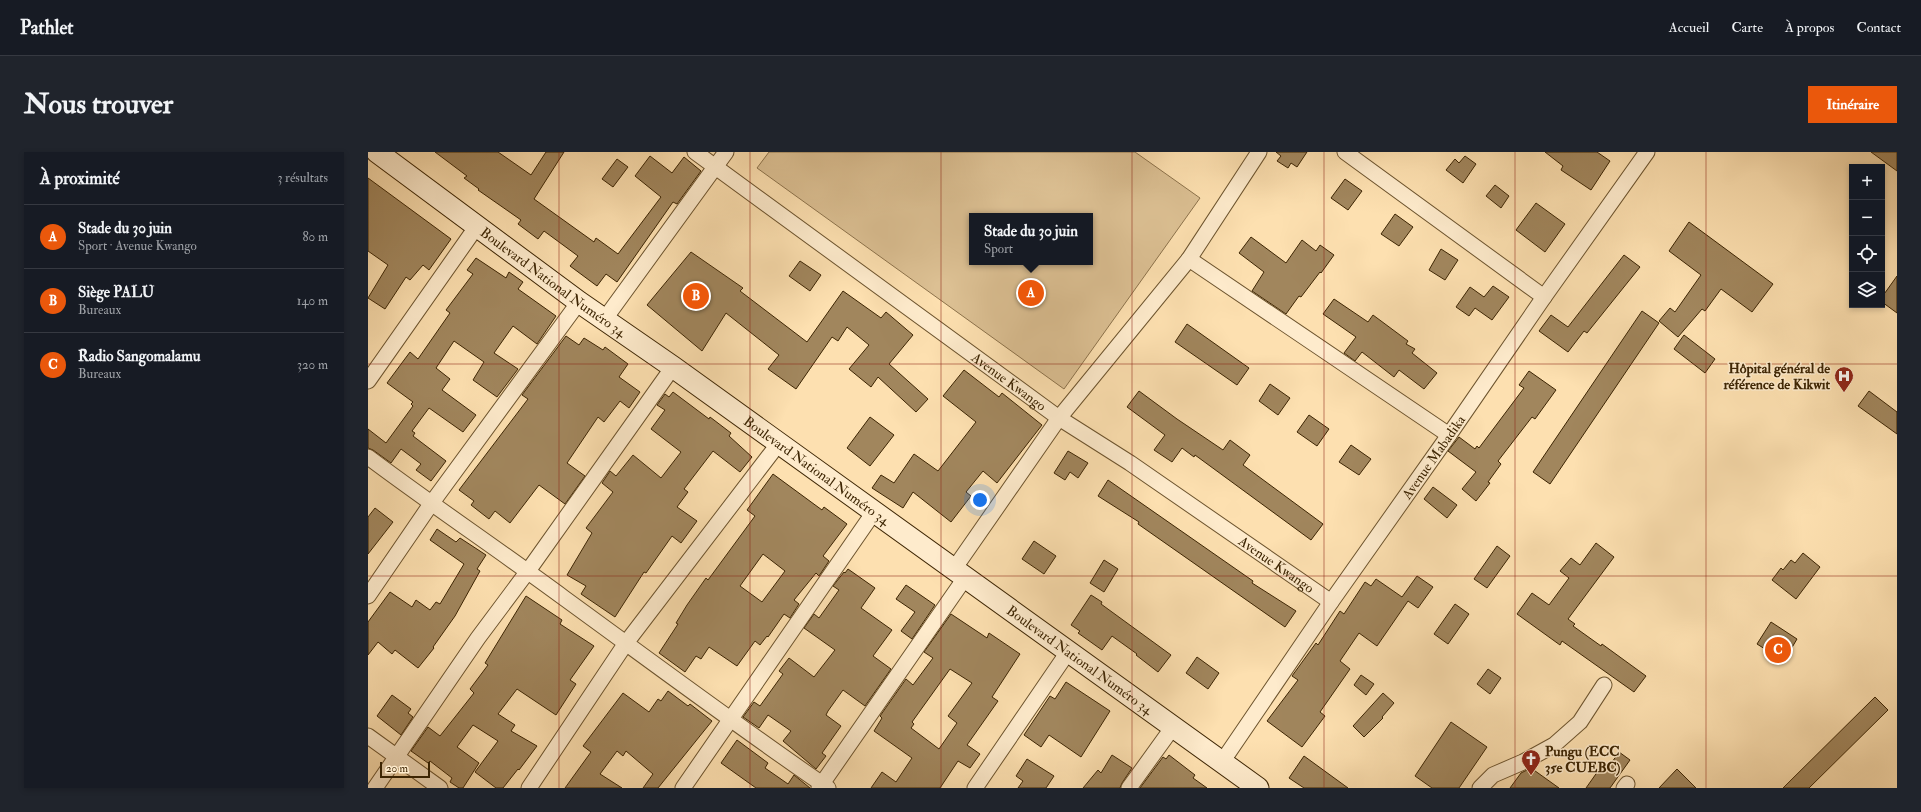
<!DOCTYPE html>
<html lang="fr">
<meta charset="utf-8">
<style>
body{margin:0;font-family:"IM FELL Double Pica",serif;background:#20242c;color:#f1f3f6}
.controls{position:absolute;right:12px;top:12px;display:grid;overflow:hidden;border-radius:0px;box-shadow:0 2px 6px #0003}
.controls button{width:36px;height:36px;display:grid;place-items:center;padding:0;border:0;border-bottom:1px solid #363941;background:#171b24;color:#f1f3f6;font:20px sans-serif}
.scale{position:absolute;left:12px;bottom:10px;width:50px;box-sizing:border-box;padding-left:4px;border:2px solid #3d2503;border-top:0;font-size:11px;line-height:14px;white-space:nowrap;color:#3d2503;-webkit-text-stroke:3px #feebcc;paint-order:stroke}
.you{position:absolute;left:612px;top:348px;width:14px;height:14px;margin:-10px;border:3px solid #fff;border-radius:50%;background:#1a73e8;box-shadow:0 0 0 6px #1a73e833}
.badge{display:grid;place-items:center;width:26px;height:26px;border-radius:50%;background:#ea580c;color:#fff;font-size:13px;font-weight:700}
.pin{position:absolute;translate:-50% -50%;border:2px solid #fff;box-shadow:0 1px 4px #0006}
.popup{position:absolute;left:601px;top:61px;width:124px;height:52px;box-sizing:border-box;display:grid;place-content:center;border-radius:0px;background:#171b24;filter:drop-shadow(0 1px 3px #0005);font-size:13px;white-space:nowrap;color:#9ea1a6}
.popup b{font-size:15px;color:#f1f3f6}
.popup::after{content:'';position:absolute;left:50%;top:100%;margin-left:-8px;border:8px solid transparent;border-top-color:#171b24}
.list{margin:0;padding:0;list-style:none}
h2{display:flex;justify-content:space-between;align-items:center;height:52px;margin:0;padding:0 16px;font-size:17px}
h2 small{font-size:13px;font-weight:400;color:#9ea1a6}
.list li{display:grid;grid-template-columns:26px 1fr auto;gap:12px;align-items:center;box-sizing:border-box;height:64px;padding:0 16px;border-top:1px solid #363941}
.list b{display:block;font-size:15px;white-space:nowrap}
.list p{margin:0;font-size:13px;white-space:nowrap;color:#9ea1a6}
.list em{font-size:13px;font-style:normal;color:#9ea1a6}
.icon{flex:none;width:22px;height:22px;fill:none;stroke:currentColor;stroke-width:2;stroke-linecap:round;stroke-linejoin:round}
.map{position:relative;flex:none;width:1529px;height:636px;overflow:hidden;border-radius:0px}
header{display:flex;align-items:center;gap:24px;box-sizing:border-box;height:56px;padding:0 20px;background:#171b24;border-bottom:1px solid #363941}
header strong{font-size:19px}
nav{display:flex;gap:22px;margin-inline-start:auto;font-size:14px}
.intro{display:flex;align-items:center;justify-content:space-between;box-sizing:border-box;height:96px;padding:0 24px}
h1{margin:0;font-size:28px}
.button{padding:10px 18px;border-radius:0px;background:#ea580c;color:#fff;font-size:14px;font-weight:700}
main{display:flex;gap:24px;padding:0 24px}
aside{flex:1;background:#171b24;border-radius:0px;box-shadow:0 2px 6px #0003}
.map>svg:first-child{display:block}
.green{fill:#dcc093;stroke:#8c724b;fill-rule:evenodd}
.building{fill:#a1865d;stroke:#3d2503;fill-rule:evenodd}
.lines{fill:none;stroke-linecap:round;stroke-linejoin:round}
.street-casing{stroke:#6d542e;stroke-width:17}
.secondary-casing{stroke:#3d2503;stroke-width:23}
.street{stroke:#feebcc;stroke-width:15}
.secondary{stroke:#feebcc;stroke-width:21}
.grid{fill:none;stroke:#8f2418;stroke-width:1;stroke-opacity:0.55}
.labels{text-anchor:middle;stroke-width:3;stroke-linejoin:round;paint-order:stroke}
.street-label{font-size:14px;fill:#3d2503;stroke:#feebcc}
.poi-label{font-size:14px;font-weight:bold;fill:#3d2503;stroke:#feebcc;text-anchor:end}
</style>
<header>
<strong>Pathlet</strong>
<nav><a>Accueil</a><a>Carte</a><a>À propos</a><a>Contact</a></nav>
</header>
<div class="intro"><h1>Nous trouver</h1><a class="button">Itinéraire</a></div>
<main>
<aside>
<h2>À proximité<small>3 résultats</small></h2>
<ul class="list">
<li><span class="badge">A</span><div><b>Stade du 30 juin</b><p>Sport · Avenue Kwango</p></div><em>80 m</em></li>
<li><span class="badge">B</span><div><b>Siège PALU</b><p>Bureaux</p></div><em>140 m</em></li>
<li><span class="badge">C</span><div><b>Radio Sangomalamu</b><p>Bureaux</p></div><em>320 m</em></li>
</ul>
</aside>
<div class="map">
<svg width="1529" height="636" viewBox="0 0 1529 636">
<rect width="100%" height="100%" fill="#fde0b0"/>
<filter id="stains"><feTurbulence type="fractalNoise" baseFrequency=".005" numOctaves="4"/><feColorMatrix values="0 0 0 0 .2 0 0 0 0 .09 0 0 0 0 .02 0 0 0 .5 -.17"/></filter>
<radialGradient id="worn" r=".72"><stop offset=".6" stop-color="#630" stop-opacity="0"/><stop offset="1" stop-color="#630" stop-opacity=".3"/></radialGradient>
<path class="green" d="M 401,0 L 767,0 L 832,46 L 696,237 L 389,16 ZM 604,64 L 722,64 L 722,110 L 604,110 Z"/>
<path class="building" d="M 67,0 L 130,0 L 163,23 L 178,0 L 196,0 L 166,47 L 226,90 L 228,86 L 250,102 L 293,45 L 267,24 L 282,4 L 304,21 L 316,5 L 333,19 L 309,52 L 305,50 L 249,130 L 238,122 L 229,134 L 202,114 L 210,104 L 176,79 L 170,87 L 150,72 L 153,68 L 110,38 L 111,37 L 96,26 L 99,24 Z
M 908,0 L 939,0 L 929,15 L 923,11 L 920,16 L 909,9 L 913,4 Z
M 1177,0 L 1229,0 L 1242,9 L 1223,38 L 1193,18 L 1195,14 Z
M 1503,0 L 1529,0 L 1529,19 Z
M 1097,4 L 1108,12 L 1095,31 L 1078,18 L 1087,7 L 1091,11 Z
M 249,7 L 260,15 L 245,35 L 234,27 Z
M 0,26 L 83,87 L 61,118 L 55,113 L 42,128 L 38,125 L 17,157 L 0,146 L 20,113 L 0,99 Z
M 977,27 L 994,39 L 980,58 L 963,46 Z
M 1127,33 L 1141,44 L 1133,56 L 1118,44 Z
M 1168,51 L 1197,72 L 1177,100 L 1148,78 Z
M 1027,62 L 1045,75 L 1031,94 L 1013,82 Z
M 1321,70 L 1405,132 L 1384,160 L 1353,137 L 1337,159 L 1334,157 L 1310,185 L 1291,169 L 1302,156 L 1307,160 L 1333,123 L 1301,99 Z
M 883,85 L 918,111 L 934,88 L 948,99 L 952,93 L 966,103 L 953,121 L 952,120 L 933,145 L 931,144 L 918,162 L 884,139 L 896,120 L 871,101 Z
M 1073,97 L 1090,108 L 1077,128 L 1061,118 Z
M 323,100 L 375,136 L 372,139 L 439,190 L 475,139 L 513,166 L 518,160 L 545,183 L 521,212 L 560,247 L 548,260 L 510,225 L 503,235 L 481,217 L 501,193 L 479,175 L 470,189 L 464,185 L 428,237 L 400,217 L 411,203 L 358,161 L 334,199 L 279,153 Z
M 1256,103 L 1272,115 L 1219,181 L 1216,179 L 1200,200 L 1171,179 L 1183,163 L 1200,175 Z
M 108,106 L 138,126 L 141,120 L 155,130 L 150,137 L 188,164 L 169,192 L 145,174 L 126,201 L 150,217 L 129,245 L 105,228 L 116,210 L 86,189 L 68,216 L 82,227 L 74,238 L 108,263 L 95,280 L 61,256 L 44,279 L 47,281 L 45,284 L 78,309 L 63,329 L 48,318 L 53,312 L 33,297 L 23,311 L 5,298 L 0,296 L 0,277 L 18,291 L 45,254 L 43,252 L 45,250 L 19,231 L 42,200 L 50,207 L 82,161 L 78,158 L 105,122 L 99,118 Z
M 432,109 L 453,123 L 442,139 L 421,124 Z
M 1529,124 L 1529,161 L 1514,150 L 1514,145 Z
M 1125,134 L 1141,145 L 1124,168 L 1107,156 L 1101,164 L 1088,155 L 1102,135 L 1116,145 Z
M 966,147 L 1000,170 L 1005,163 L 1040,189 L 1038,192 L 1047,197 L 1044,201 L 1069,221 L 1056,237 L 1031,218 L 1026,225 L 994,200 L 987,209 L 976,201 L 988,185 L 955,162 Z
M 1274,159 L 1291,171 L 1182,332 L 1165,320 Z
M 819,172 L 881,216 L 869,233 L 807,190 Z
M 1316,183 L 1347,207 L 1337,221 L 1306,197 Z
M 198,184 L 211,193 L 216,186 L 235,198 L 237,195 L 260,212 L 251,225 L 272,240 L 261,256 L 252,249 L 236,270 L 230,265 L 199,311 L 217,324 L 197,352 L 171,333 L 142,371 L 127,359 L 121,367 L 103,353 L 106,349 L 91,338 L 160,247 L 154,243 Z
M 596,218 L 631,245 L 634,241 L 674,273 L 629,331 L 615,319 L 598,340 L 603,344 L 583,370 L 545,340 L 535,356 L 504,336 L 513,323 L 526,331 L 546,302 L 570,319 L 608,270 L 575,244 Z
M 1161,219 L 1188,238 L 1167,267 L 1164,265 L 1130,309 L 1133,312 L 1120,330 L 1122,331 L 1108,349 L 1094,337 L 1108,320 L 1080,299 L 1091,285 L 1107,297 L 1109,294 L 1111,296 L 1156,236 L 1151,233 Z
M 902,232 L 922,246 L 910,263 L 891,249 Z
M 771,239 L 809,267 L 855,298 L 862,288 L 882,303 L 875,313 L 955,372 L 943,388 L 827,303 L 826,305 L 814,296 L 804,310 L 786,298 L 797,283 L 759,255 Z
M 1501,239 L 1529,260 L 1529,282 L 1490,254 Z
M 305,240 L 341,267 L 342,265 L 363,281 L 361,284 L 384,305 L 372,320 L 345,299 L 316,337 L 320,340 L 309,355 L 329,369 L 313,391 L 304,384 L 278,421 L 276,420 L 247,465 L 213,442 L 218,434 L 199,423 L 224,381 L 218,376 L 245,340 L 234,331 L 242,319 L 248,324 L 265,303 L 293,326 L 313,300 L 283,277 L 297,258 L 289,253 L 297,242 L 301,245 Z
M 941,263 L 961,277 L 949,294 L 929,280 Z
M 502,265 L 526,283 L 502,314 L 479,296 Z
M 983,293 L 1003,307 L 991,323 L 971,310 Z
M 700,299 L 720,311 L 710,326 L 702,320 L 697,328 L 686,321 Z
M 405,322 L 454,358 L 456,355 L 479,372 L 455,404 L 461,409 L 451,424 L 448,421 L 426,448 L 431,452 L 422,466 L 416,462 L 400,485 L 399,484 L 392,493 L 387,489 L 369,514 L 341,495 L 333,507 L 328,504 L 317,520 L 291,501 L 310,472 L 308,471 L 319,453 L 338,426 L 340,428 L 387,364 L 379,358 ZM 395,402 L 417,419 L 394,450 L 372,434 Z
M 740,328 L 885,429 L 884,431 L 928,459 L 917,475 L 770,372 L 771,370 L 730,344 Z
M 1065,335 L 1089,353 L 1079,366 L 1056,347 Z
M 7,356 L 25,370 L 0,402 L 0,365 Z
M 69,377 L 88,390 L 92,386 L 118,403 L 109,417 L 112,419 L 87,464 L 65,495 L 66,496 L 50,516 L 27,498 L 24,502 L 10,490 L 0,503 L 0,470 L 22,440 L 44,455 L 48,448 L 62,458 L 68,450 L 72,452 L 96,412 L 62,388 Z
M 666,389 L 688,404 L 676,422 L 654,407 Z
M 1228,391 L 1246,405 L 1200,467 L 1207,472 L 1205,474 L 1233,494 L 1234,492 L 1278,524 L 1266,540 L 1194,489 L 1192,493 L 1149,462 L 1164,441 L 1181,453 L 1201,426 L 1192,419 L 1203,406 L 1212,413 Z
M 1129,394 L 1142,404 L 1119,436 L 1106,427 Z
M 1435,401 L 1452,415 L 1428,447 L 1404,428 L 1413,416 L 1415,418 L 1423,408 L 1427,411 Z
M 736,408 L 750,417 L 736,440 L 722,431 Z
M 480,417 L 507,436 L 493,456 L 524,478 L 505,504 L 523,517 L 497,554 L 475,538 L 460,559 L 458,563 L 473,574 L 454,601 L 458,604 L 448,617 L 415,589 L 423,579 L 400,563 L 391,576 L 375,565 L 386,550 L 392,554 L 415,522 L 411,519 L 421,506 L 446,525 L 467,498 L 436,476 L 446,462 L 451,466 L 471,438 L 465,434 L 476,420 L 477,421 Z
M 1049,424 L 1065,435 L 1050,456 L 1040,449 L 1009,494 L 991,481 L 972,509 L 982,517 L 952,560 L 957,564 L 934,595 L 899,569 L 930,528 L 924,524 L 948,491 L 950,493 L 972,459 L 976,462 L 997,430 L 1003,434 L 1008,427 L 1034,445 Z
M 538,433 L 567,453 L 544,487 L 533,479 L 547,460 L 528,447 Z
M 723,443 L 734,450 L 733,452 L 803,503 L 790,520 L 768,503 L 769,502 L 744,484 L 734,498 L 710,481 L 712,479 L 703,473 Z
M 158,444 L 194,468 L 192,472 L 226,494 L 202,528 L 208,532 L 188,563 L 149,537 L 130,562 L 147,573 L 143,579 L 169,594 L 151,618 L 150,617 L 135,636 L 128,636 L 107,620 L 130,589 L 105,573 L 89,595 L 111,611 L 95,636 L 91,636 L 82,630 L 84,626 L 62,609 L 60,611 L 43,599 L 60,575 L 72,584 L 106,541 L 102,537 L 120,513 L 117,511 Z
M 1087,452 L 1101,462 L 1080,492 L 1066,482 Z
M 583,462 L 619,486 L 621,481 L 652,502 L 624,545 L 630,549 L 599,593 L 612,602 L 602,616 L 590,609 L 572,636 L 503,636 L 514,620 L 528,630 L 544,606 L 506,579 L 514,566 L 512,564 L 538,527 L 545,533 L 565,506 L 556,500 ZM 582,517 L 604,531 L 580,564 L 589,571 L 571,597 L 543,576 L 546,572 L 544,570 Z
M 1403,470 L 1429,487 L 1416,509 L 1389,492 Z
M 829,505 L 851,521 L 840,537 L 818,521 Z
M 1120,517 L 1133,526 L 1122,542 L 1109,532 Z
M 993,523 L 1006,532 L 998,543 L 986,533 Z
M 698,530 L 742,559 L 713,605 L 681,583 L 673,595 L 656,583 L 682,544 L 687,547 Z
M 300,539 L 320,554 L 322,552 L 344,569 L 290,636 L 275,636 L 285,622 L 258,599 L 255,604 L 249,599 L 232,622 L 254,636 L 197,636 L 223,600 L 215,594 L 255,541 L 281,560 L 290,547 L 293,549 Z
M 1015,541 L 1026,551 L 1014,565 L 1015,566 L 996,585 L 985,574 Z
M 24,543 L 43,557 L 40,561 L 45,565 L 33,583 L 9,564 Z
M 1507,545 L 1520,558 L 1441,636 L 1415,636 Z
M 1083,570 L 1119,595 L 1091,636 L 1064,636 L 1047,624 Z
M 369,588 L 400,611 L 397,616 L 420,632 L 426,623 L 442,636 L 388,636 L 353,611 Z
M 1251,600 L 1262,608 L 1242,636 L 1218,636 L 1235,612 L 1240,616 Z
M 744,603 L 764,616 L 754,631 L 752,636 L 715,636 L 730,618 L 733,621 Z
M 801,603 L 827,623 L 825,626 L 839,636 L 772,636 L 795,605 L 798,607 Z
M 936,604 L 980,636 L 936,636 L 921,626 Z
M 659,607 L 686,624 L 678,636 L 650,636 L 655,629 L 648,624 Z
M 1163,616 L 1191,636 L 1142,636 L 1153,621 Z
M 1309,617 L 1328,636 L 1291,636 Z"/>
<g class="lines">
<defs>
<g id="street">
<path id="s1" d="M 327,0 L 691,266 L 762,311 L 963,450"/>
<path d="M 977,0 L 1176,145"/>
<path d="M 821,107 L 1081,283"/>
<path d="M 236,168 L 358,0"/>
<path d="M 0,229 L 109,74"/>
<path d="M 0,305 C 64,353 131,398 196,446 C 284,510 371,575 460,636"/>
<path d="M 586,417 L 691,266 L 821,107 L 891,0"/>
<path d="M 0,444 L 63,352 L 211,150"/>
<path d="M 0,584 L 72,636"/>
<path id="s2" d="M 854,610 L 963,450 L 1081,283 L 1176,145 L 1279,0"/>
<path d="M 7,636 L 110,486 L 160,419 L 305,215"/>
<path d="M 161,636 L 258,491 L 411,291"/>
<path d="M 315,636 L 506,360"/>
<path d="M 451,636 L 597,426"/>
<path d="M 607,636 L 700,500"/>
<path d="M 761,636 L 805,575"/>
<path d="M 1112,636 L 1125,623 L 1155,610 L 1186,593 L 1212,570 L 1236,533"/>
<path d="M 1256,636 L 1259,632"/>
</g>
<g id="secondary">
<path id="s3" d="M 9,0 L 211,150 L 305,215 L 890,636"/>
</g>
</defs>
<use href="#street" class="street-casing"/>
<use href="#secondary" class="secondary-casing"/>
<use href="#street" class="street"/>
<use href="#secondary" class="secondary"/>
</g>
<path class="grid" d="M 191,0 L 191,636M 382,0 L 382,636M 573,0 L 573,636M 764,0 L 764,636M 956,0 L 956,636M 1147,0 L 1147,636M 1338,0 L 1338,636M 0,212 L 1529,212M 0,424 L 1529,424"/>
<defs>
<symbol id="hospital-pin" viewBox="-11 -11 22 30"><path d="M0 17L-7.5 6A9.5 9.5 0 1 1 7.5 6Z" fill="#8f2418" stroke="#feebcc"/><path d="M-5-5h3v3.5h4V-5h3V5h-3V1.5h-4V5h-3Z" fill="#fff"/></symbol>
<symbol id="church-pin" viewBox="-11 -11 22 30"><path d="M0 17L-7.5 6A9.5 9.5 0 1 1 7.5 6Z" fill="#8f2418" stroke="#feebcc"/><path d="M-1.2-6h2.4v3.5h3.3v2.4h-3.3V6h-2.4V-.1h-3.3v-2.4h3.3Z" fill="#fff"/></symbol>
</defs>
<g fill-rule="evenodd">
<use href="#hospital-pin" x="1465" y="213" width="22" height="30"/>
<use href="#church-pin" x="1152" y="596" width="22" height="30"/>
</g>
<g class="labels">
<g class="street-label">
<text dy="5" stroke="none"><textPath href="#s3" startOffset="219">Boulevard National Numéro 34</textPath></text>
<text dy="5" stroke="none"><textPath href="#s1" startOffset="389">Avenue Kwango</textPath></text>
<text dy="5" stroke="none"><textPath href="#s2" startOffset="371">Avenue Mabadika</textPath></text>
<text dy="5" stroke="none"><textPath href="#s3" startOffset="543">Boulevard National Numéro 34</textPath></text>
<text dy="5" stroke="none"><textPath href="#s1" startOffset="713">Avenue Kwango</textPath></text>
<text dy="5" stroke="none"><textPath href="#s3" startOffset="867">Boulevard National Numéro 34</textPath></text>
</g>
<g class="poi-label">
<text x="1462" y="221">Hôpital général de<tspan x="1462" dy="16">référence de Kikwit</tspan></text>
<text x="1177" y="604" text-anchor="start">Pungu (ECC<tspan x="1177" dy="16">35e CUEBC)</tspan></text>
</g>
</g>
<rect width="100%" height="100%" filter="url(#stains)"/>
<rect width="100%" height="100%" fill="url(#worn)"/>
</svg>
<div class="controls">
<button>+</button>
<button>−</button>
<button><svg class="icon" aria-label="locate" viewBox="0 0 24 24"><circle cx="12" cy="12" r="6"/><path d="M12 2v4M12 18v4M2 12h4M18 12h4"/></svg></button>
<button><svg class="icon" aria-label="layers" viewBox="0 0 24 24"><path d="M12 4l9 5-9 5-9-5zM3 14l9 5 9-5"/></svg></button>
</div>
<div class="scale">20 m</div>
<div class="you"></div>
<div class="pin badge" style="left:663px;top:141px">A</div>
<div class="popup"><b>Stade du 30 juin</b>Sport</div>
<div class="pin badge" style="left:328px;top:144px">B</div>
<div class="pin badge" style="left:1410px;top:498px">C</div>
</div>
</main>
